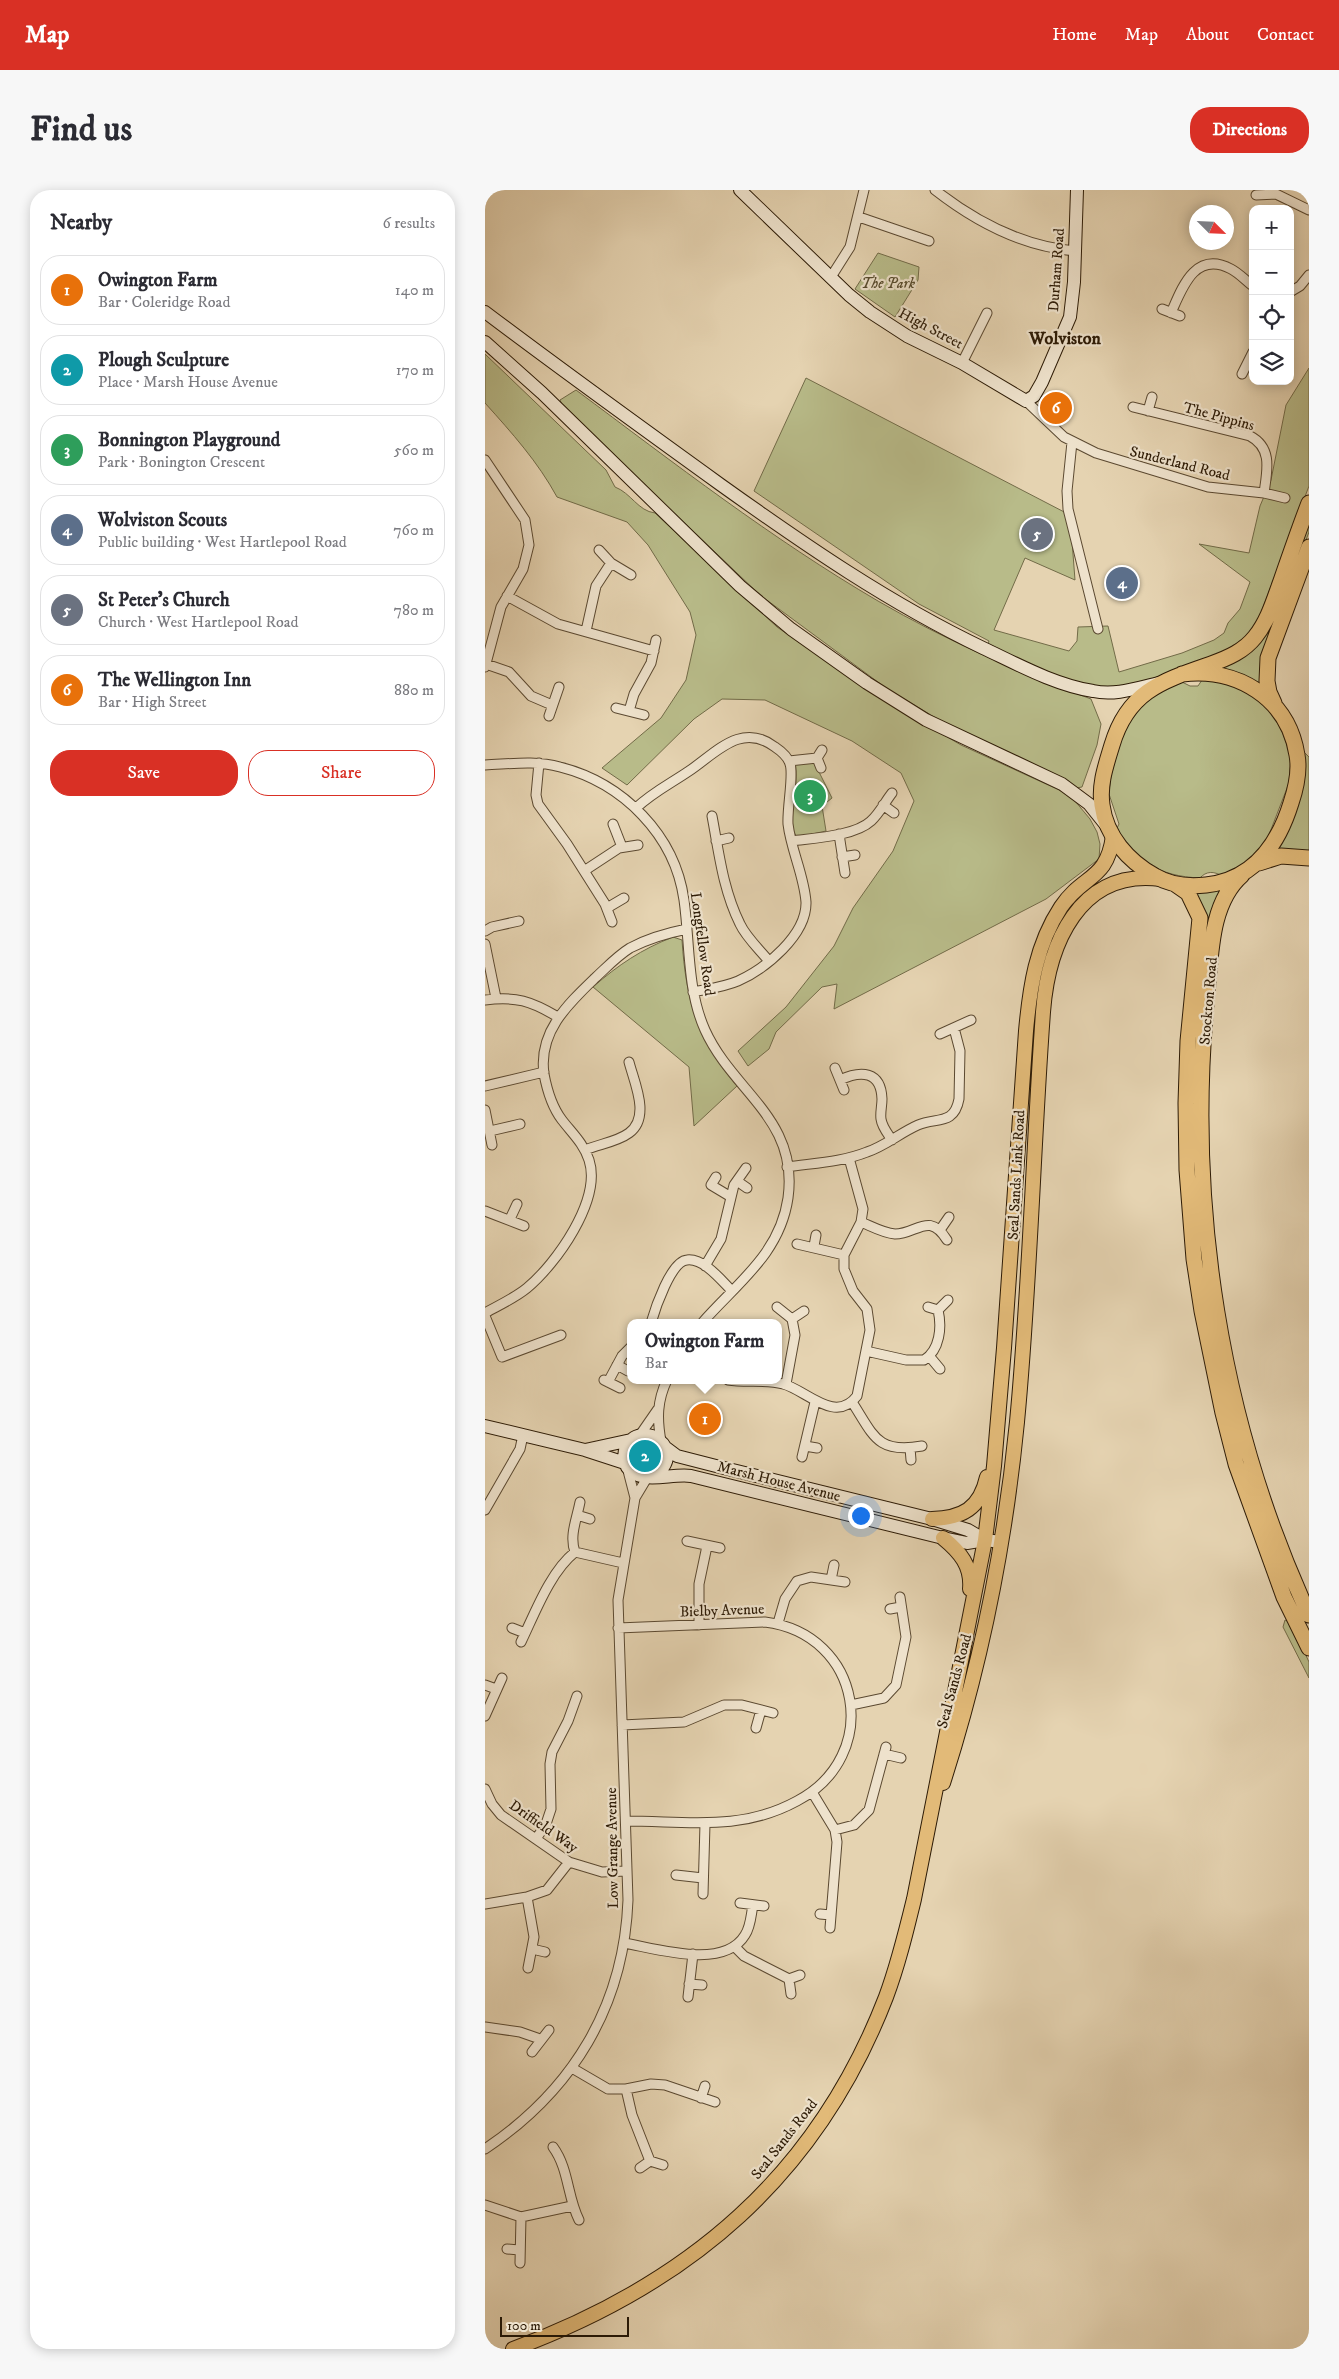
<!DOCTYPE html>
<meta charset="utf-8">
<style>
body{margin:0;font-family:"IM FELL DW Pica",serif;background:#f7f7f7;color:#2b2b33}
.controls{position:absolute;right:15px;top:15px;display:grid;overflow:hidden;border-radius:10px;box-shadow:0 2px 12px #0003}
.controls button{width:45px;height:45px;display:grid;place-items:center;padding:0;border:0;border-bottom:1px solid #e1e1e2;background:#fff;color:#2b2b33;font:25px sans-serif}
.compass{position:absolute;left:704px;top:15px;width:45px;height:45px;border-radius:50%;background:#fff;box-shadow:0 2px 12px #0003;rotate:114deg}
.scale{position:absolute;left:15px;bottom:12px;width:129px;box-sizing:border-box;padding-left:5px;border:2px solid #2d1b06;border-top:0;font-size:14px;line-height:18px;white-space:nowrap;color:#2d1b06;-webkit-text-stroke:4px #eee2cc;paint-order:stroke}
.you{position:absolute;left:375px;top:1325px;width:18px;height:18px;margin:-12px;border:4px solid #fff;border-radius:50%;background:#1a73e8;box-shadow:0 0 0 8px #1a73e833}
.badge{display:grid;place-items:center;width:32px;height:32px;border-radius:50%;background:#d93025;color:#fff;font-size:16px;font-weight:700}
.pin{position:absolute;translate:-50% -50%;border:2px solid #fff;box-shadow:0 1px 5px #0006}
.popup{position:absolute;left:142px;top:1129px;width:155px;height:65px;box-sizing:border-box;display:grid;place-content:center;border-radius:10px;background:#fff;filter:drop-shadow(0 1px 4px #0005);font-size:16px;white-space:nowrap;color:#7c7c81}
.popup b{font-size:19px;color:#2b2b33}
.popup::after{content:'';position:absolute;left:50%;top:100%;margin-left:-10px;border:10px solid transparent;border-top-color:#fff}
.list{margin:0;padding:0;list-style:none}
h2{display:flex;justify-content:space-between;align-items:center;height:65px;margin:0;padding:0 20px;font-size:21px}
h2 small{font-size:16px;font-weight:400;color:#7c7c81}
.list li{display:grid;grid-template-columns:32px 1fr auto;gap:15px;align-items:center;box-sizing:border-box;height:70px;margin:0 10px 10px;padding:0 10px;border:1px solid #e1e1e2;border-radius:20px}
.list b{display:block;font-size:19px;white-space:nowrap}
.list p{margin:0;font-size:16px;white-space:nowrap;color:#7c7c81}
.list em{font-size:16px;font-style:normal;color:#7c7c81}
.actions{display:flex;gap:10px;padding:15px 20px}
.actions a{flex:1;padding:11px 0;border:1px solid #d93025;border-radius:20px;text-align:center;font-size:18px;color:#d93025}
.actions .main{background:#d93025;color:#fff}
.icon{flex:none;width:28px;height:28px;fill:none;stroke:currentColor;stroke-width:2;stroke-linecap:round;stroke-linejoin:round}
.map{position:relative;flex:none;width:824px;height:2159px;overflow:hidden;border-radius:20px}
header{display:flex;align-items:center;gap:30px;box-sizing:border-box;height:70px;padding:0 25px;background:#d93025;color:#fff}
header strong{font-size:24px}
nav{display:flex;gap:28px;margin-inline-start:auto;font-size:18px}
.intro{display:flex;align-items:center;justify-content:space-between;box-sizing:border-box;height:120px;padding:0 30px}
h1{margin:0;font-size:35px}
.button{padding:12px 22px;border-radius:20px;background:#d93025;color:#fff;font-size:18px;font-weight:700}
main{display:flex;gap:30px;padding:0 30px}
aside{flex:1;background:#fff;border-radius:20px;box-shadow:0 2px 12px #0003}
.map>svg:first-child{display:block}
.green{fill:#b8bb89;stroke:#726b48}
.lines{fill:none;stroke-linecap:round;stroke-linejoin:round}
.street-casing{stroke:#5b4931;stroke-width:11}
.secondary-casing{stroke:#2d1b06;stroke-width:14}
.primary-casing{stroke:#2d1b06;stroke-width:16}
.highway-casing{stroke:#2d1b06;stroke-width:17}
.street{stroke:#eee2cc;stroke-width:9}
.secondary{stroke:#eee2cc;stroke-width:12}
.primary{stroke:#e2ba78;stroke-width:14}
.highway{stroke:#e2ba78;stroke-width:15}
.labels{text-anchor:middle;stroke-width:4.5;stroke-linejoin:round;paint-order:stroke}
.street-label{font-size:15px;fill:#2d1b06;stroke:#eee2cc}
.park-label{font-size:15px;font-style:italic;fill:#574b2d;stroke:#eee2cc}
.quarter-label{font-size:18px;font-weight:bold;fill:#2d1b06;stroke:#eee2cc}
</style>
<header>
<strong>Map</strong>
<nav><a>Home</a><a>Map</a><a>About</a><a>Contact</a></nav>
</header>
<div class="intro"><h1>Find us</h1><a class="button">Directions</a></div>
<main>
<aside>
<h2>Nearby<small>6 results</small></h2>
<ul class="list">
<li><span class="badge" style="background:#e8710a">1</span><div><b>Owington Farm</b><p>Bar · Coleridge Road</p></div><em>140 m</em></li>
<li><span class="badge" style="background:#0f9aa8">2</span><div><b>Plough Sculpture</b><p>Place · Marsh House Avenue</p></div><em>170 m</em></li>
<li><span class="badge" style="background:#2e9e5b">3</span><div><b>Bonnington Playground</b><p>Park · Bonington Crescent</p></div><em>560 m</em></li>
<li><span class="badge" style="background:#5c6f8a">4</span><div><b>Wolviston Scouts</b><p>Public building · West Hartlepool Road</p></div><em>760 m</em></li>
<li><span class="badge" style="background:#6b7280">5</span><div><b>St Peter's Church</b><p>Church · West Hartlepool Road</p></div><em>780 m</em></li>
<li><span class="badge" style="background:#e8710a">6</span><div><b>The Wellington Inn</b><p>Bar · High Street</p></div><em>880 m</em></li>
</ul>
<div class="actions"><a class="main">Save</a><a>Share</a></div>
</aside>
<div class="map">
<svg width="824" height="2159" viewBox="0 0 824 2159">
<rect width="100%" height="100%" fill="#e5d3b1"/>
<filter id="stains"><feTurbulence type="fractalNoise" baseFrequency=".004" numOctaves="4"/><feColorMatrix values="0 0 0 0 .2 0 0 0 0 .09 0 0 0 0 .02 0 0 0 .5 -.17"/></filter>
<radialGradient id="worn" r=".72"><stop offset=".6" stop-color="#630" stop-opacity="0"/><stop offset="1" stop-color="#630" stop-opacity=".3"/></radialGradient>
<path class="green" d="M 393,63 L 434,77 L 433,90 L 410,127 L 370,99 Z
M 0,164 L 121,280 L 130,297 C 146,303 153,321 170,323 L 292,437 L 394,507 L 476,555 L 585,605 L 605,629 L 612,642 L 615,654 L 614,669 L 561,709 L 349,819 L 352,794 L 337,797 L 291,842 L 284,859 L 263,876 L 253,861 L 301,817 L 349,756 L 368,718 L 408,661 L 429,611 L 416,583 L 367,551 L 280,510 L 237,509 L 209,529 L 142,595 L 117,578 L 176,528 L 201,490 L 211,445 L 205,422 L 163,355 L 142,332 L 72,307 C 53,272 27,243 0,213 Z
M 824,178 L 824,296 L 774,428 L 764,445 L 734,465 L 669,489 L 626,498 L 603,497 L 551,478 L 502,456 L 504,451 L 434,414 L 269,301 L 321,188 L 585,325 L 590,390 L 540,368 L 509,440 L 584,461 L 592,451 L 593,437 L 623,436 L 634,482 L 697,463 L 729,450 L 739,443 L 743,433 L 755,419 L 765,392 L 714,354 L 764,363 L 775,316 L 786,290 L 801,215 Z
M 91,200 C 189,273 287,349 393,411 C 460,450 533,482 606,509 L 616,534 L 612,555 L 597,597 L 591,598 L 494,554 L 401,498 L 275,405 L 78,217 L 75,210 Z
M 824,328 L 824,342 L 779,462 L 775,479 L 776,495 L 732,478 L 769,456 Z
M 717,490 L 745,493 L 765,503 L 785,520 L 797,541 L 806,566 L 804,593 L 780,655 L 764,671 L 737,686 C 729,681 721,681 715,688 C 673,686 655,672 631,640 L 634,634 L 624,604 L 626,585 L 640,536 L 666,505 L 697,492 L 705,496 L 713,496 Z
M 819,562 L 824,567 L 824,664 L 792,659 Z
M 313,572 L 329,572 L 347,608 L 337,616 L 341,641 L 313,647 C 300,640 308,590 309,576 Z
M 739,699 L 712,947 L 706,947 L 711,703 Z
M 188,747 L 197,750 C 201,811 212,849 252,896 L 209,936 L 204,877 L 108,797 C 133,775 157,759 188,747 Z
M 800,1430 L 806,1433 L 824,1472 L 824,1488 L 798,1437 Z"/>
<g class="lines">
<defs>
<path id="street" d="M 450,0 C 491,32 539,57 591,61
M 771,5 L 791,4 L 824,20
M 374,27 L 444,51
M 346,87 L 365,57 L 379,0
M 805,102 L 815,96 L 824,85
M 677,119 L 695,126
M 686,123 C 697,98 710,60 746,79 C 754,83 761,91 768,96
M 477,173 L 502,123
M 757,184 L 768,162
M 541,211 L 579,247 L 611,263 L 723,297 L 779,303 L 800,308
M 648,217 L 765,246 C 788,258 782,281 779,303
M 663,221 L 667,207
M 587,252 L 582,301 L 583,319 L 613,439
M 0,270 L 40,330 L 44,355 L 38,379 L 16,417 L 0,477
M 114,360 L 126,373 L 146,385
M 22,406 L 73,434 L 169,461
M 101,441 L 111,396 L 126,373
M 1,474 L 24,482 L 46,506 L 67,515
M 131,518 L 159,525
M 144,521 L 149,504 L 166,473 L 171,450
M 64,526 L 74,497
M 304,571 L 332,568
M 54,573 L 51,605 L 53,614 L 82,654 L 120,714 L 127,732
M 0,575 C 25,574 50,570 75,577 C 138,593 190,645 199,710 C 205,753 202,800 220,840 C 248,902 314,929 303,1008 C 295,1064 252,1093 217,1133
M 336,578 L 332,568 L 337,560
M 398,615 L 409,623
M 151,618 C 168,602 185,594 204,581 C 230,564 256,531 290,557 C 296,561 303,567 305,574 C 309,585 302,617 303,634 C 306,660 319,685 321,712 C 322,745 280,779 253,791 C 239,797 223,799 208,802
M 227,626 C 234,663 238,700 255,734 C 261,747 274,759 283,770
M 128,634 L 137,657
M 354,644 L 360,683
M 231,651 L 244,648
M 307,651 C 329,648 370,646 386,631 C 394,624 400,612 407,603
M 357,667 L 370,665
M 99,681 L 134,658 L 153,655
M 122,718 L 139,708
M 0,741 L 7,737 L 34,731
M 0,754 L 11,808
M 0,810 C 31,806 46,811 73,827
M 455,844 L 486,830
M 350,878 L 359,900
M 355,890 C 376,880 396,881 397,909 C 397,916 395,923 396,929 C 397,937 403,944 407,950
M 0,896 L 59,882
M 0,920 L 7,955
M 5,941 L 35,934
M 100,960 C 114,954 132,952 144,943 C 166,927 149,892 144,872
M 302,977 C 329,973 357,972 382,962 C 400,956 415,943 433,935 C 451,927 469,936 474,909 L 475,861 L 469,838
M 231,987 L 226,995 L 246,1007
M 252,991 L 262,998
M 0,1021 L 39,1036
M 25,1029 L 32,1014
M 376,1032 C 386,1036 398,1043 410,1044 C 432,1044 444,1021 462,1050
M 455,1040 L 464,1027
M 312,1054 L 359,1065
M 329,1056 L 331,1045
M 220,1076 L 236,1049 L 249,995 L 261,978
M 292,1117 L 307,1129 L 310,1145 L 301,1194
M 443,1117 L 453,1120 L 463,1110
M 0,1123 C 14,1115 30,1108 42,1098 C 71,1074 117,1010 104,970 C 99,954 87,943 77,930 C 67,917 62,900 59,884 C 53,842 83,814 110,788 C 121,778 132,766 145,758 C 162,749 182,743 202,739
M 0,1126 L 17,1167 L 76,1145
M 307,1129 L 319,1121
M 166,1133 C 170,1119 186,1071 202,1070 C 219,1068 236,1090 247,1101
M 381,1161 L 421,1170 L 439,1170 C 455,1160 457,1137 453,1120
M 445,1167 L 455,1179
M 132,1175 L 143,1181
M 119,1190 L 135,1198
M 243,1190 C 261,1193 280,1189 298,1194 C 320,1199 350,1235 372,1206 L 385,1140 L 382,1119 L 368,1101 L 359,1079 L 359,1065 L 376,1032 L 378,1019 L 364,968
M 123,1192 L 137,1166 L 146,1157
M 367,1212 C 389,1246 392,1264 437,1256
M 155,1245 L 173,1219
M 176,1251 C 172,1229 172,1211 182,1190
M 320,1256 L 332,1258
M 425,1258 L 426,1270
M 317,1267 L 330,1212
M 142,1277 L 150,1308
M 0,1320 L 35,1259 L 38,1245
M 92,1325 L 105,1329
M 202,1351 L 235,1358
M 90,1362 C 84,1346 92,1328 95,1312
M 346,1390 L 349,1375
M 405,1419 L 416,1417
M 293,1433 L 300,1409 L 312,1391 L 326,1387 L 360,1392
M 214,1435 L 214,1394 L 222,1356
M 27,1438 L 40,1443
M 133,1438 L 280,1432 C 377,1444 398,1566 312,1611 C 255,1642 202,1631 141,1631
M 36,1452 C 50,1423 65,1382 90,1362 L 138,1373
M 0,1495 L 11,1499
M 366,1515 L 399,1508 L 411,1495 L 421,1447 L 415,1407
M 0,1526 L 17,1488
M 137,1535 L 199,1532 L 239,1515 L 257,1515 L 288,1523
M 271,1538 L 276,1520
M 399,1564 L 416,1568
M 0,1599 L 7,1614 L 16,1625 L 84,1672 L 117,1682 L 142,1681
M 327,1602 L 350,1640 L 352,1652 L 345,1738
M 350,1640 L 369,1635 L 384,1620 L 401,1557
M 51,1649 L 61,1634 L 66,1619 L 65,1574 L 67,1562 L 83,1531 L 92,1506
M 191,1685 L 218,1688
M 218,1704 L 220,1634
M 42,1707 L 49,1747 L 43,1778
M 255,1713 L 279,1716
M 0,1714 L 42,1707 L 62,1700 L 84,1672
M 335,1724 L 346,1725
M 139,1753 C 173,1759 239,1780 260,1745 C 266,1736 266,1724 268,1715
M 250,1757 L 259,1766 L 304,1789
M 47,1759 L 60,1762
M 204,1794 L 217,1795
M 306,1804 L 304,1789 L 315,1785
M 203,1807 L 208,1764
M 0,1837 L 35,1842 L 55,1849
M 47,1862 L 64,1840
M 87,1878 L 123,1899 L 141,1899 L 166,1894 L 180,1895 L 230,1912
M 141,1899 L 147,1925 L 165,1971
M 216,1908 L 220,1896
M 68,1957 C 84,1979 82,2006 94,2030
M 0,1959 C 88,1900 139,1816 143,1710 L 133,1410 L 150,1308 L 162,1288
M 155,1978 L 165,1971 L 178,1975
M 0,2015 L 36,2027 L 87,2016
M 22,2059 L 34,2060
M 35,2073 L 36,2027"/>
<path id="secondary" d="M 255,0 L 364,105 L 385,122 L 422,146 L 477,173 L 541,211 L 549,206 L 557,192 L 585,127 L 589,92 L 592,0
M 0,122 C 78,181 157,238 236,295 C 320,355 404,413 498,458 C 532,474 570,495 608,501 C 630,506 652,498 674,493
M 0,152 L 57,203 L 255,396 L 306,439 L 382,493 L 441,530 L 577,594 L 604,614 L 620,634
M 0,1236 L 100,1260 L 140,1273
M 180,1257 L 192,1266 L 231,1276 L 447,1329 L 483,1340 L 500,1350
M 100,1260 L 146,1250
M 168,1287 C 207,1259 154,1226 141,1258 C 138,1264 139,1270 142,1277 C 156,1296 185,1283 206,1286 L 458,1348 L 482,1353 L 500,1350 L 516,1352"/>
<path id="primary" d="M 447,1329 C 477,1328 495,1319 502,1287
M 458,1348 C 475,1362 487,1376 485,1399
M 458,1593 C 496,1475 520,1355 532,1232 C 545,1096 548,959 558,822 C 563,755 594,678 676,689
M 28,2159 C 204,2094 332,1986 401,1807 C 413,1775 421,1742 429,1709 L 500,1350 L 509,1276 L 519,1158 L 541,841 C 545,797 551,755 576,717 C 598,684 622,691 628,646"/>
<path id="highway" d="M 697,484 C 752,477 803,508 812,565 C 815,581 811,598 806,613 C 793,655 768,690 721,695 C 703,697 685,695 670,686 C 643,671 621,646 617,615 C 614,594 621,575 627,555 C 643,501 677,491 726,474 C 743,468 759,461 770,447 C 783,431 789,410 796,391 C 805,365 814,339 824,313
M 789,513 L 784,502 L 782,491 L 783,468 L 824,357
M 774,673 L 796,666 L 824,668
M 757,685 C 725,713 726,765 722,804 C 701,1014 735,1233 824,1425
M 690,694 L 703,703 L 715,728 L 703,851 L 701,913 L 702,980 L 709,1069 L 717,1121 L 738,1223 L 751,1274 L 799,1407 L 824,1458"/>
</defs>
<use href="#street" class="street-casing"/>
<use href="#secondary" class="secondary-casing"/>
<use href="#primary" class="primary-casing"/>
<use href="#highway" class="highway-casing"/>
<use href="#street" class="street"/>
<use href="#secondary" class="secondary"/>
<use href="#primary" class="primary"/>
<use href="#highway" class="highway"/>
</g>
<g class="labels">
<g class="street-label">
<text transform="translate(571 80) rotate(-86)" y="5">Durham Road</text>
<text transform="translate(446 138) rotate(28)" y="5">High Street</text>
<text transform="translate(734 226) rotate(15)" y="5">The Pippins</text>
<text transform="translate(695 273) rotate(14)" y="5">Sunderland Road</text>
<text transform="translate(218 754) rotate(82)" y="5">Longfellow Road</text>
<text transform="translate(723 811) rotate(-85)" y="5">Stockton Road</text>
<text transform="translate(531 985) rotate(-87)" y="5">Seal Sands Link Road</text>
<text transform="translate(294 1291) rotate(14)" y="5">Marsh House Avenue</text>
<text transform="translate(237 1420) rotate(-2)" y="5">Bielby Avenue</text>
<text transform="translate(469 1491) rotate(-75)" y="5">Seal Sands Road</text>
<text transform="translate(59 1636) rotate(35)" y="5">Driffield Way</text>
<text transform="translate(127 1658) rotate(-91)" y="5">Low Grange Avenue</text>
<text transform="translate(299 1949) rotate(-52)" y="5">Seal Sands Road</text>
</g>
<g class="park-label">
<text x="403" y="98">The Park</text>
</g>
<g class="quarter-label">
<text x="580" y="154">Wolviston</text>
</g>
</g>
<rect width="100%" height="100%" filter="url(#stains)"/>
<rect width="100%" height="100%" fill="url(#worn)"/>
</svg>
<div class="controls">
<button>+</button>
<button>−</button>
<button><svg class="icon" aria-label="locate" viewBox="0 0 24 24"><circle cx="12" cy="12" r="6"/><path d="M12 2v4M12 18v4M2 12h4M18 12h4"/></svg></button>
<button><svg class="icon" aria-label="layers" viewBox="0 0 24 24"><path d="M12 4l9 5-9 5-9-5zM3 14l9 5 9-5"/></svg></button>
</div>
<svg class="compass" viewBox="-18 -18 36 36"><path d="M0-13l5 13h-10z" fill="#e53935"/><path d="M0 13l5-13h-10z" fill="#7c7c81"/></svg>
<div class="scale">100 m</div>
<div class="you"></div>
<div class="pin badge" style="left:220px;top:1229px;background:#e8710a">1</div>
<div class="popup"><b>Owington Farm</b>Bar</div>
<div class="pin badge" style="left:160px;top:1266px;background:#0f9aa8">2</div>
<div class="pin badge" style="left:325px;top:606px;background:#2e9e5b">3</div>
<div class="pin badge" style="left:637px;top:393px;background:#5c6f8a">4</div>
<div class="pin badge" style="left:552px;top:344px;background:#6b7280">5</div>
<div class="pin badge" style="left:571px;top:218px;background:#e8710a">6</div>
</div>
</main>
